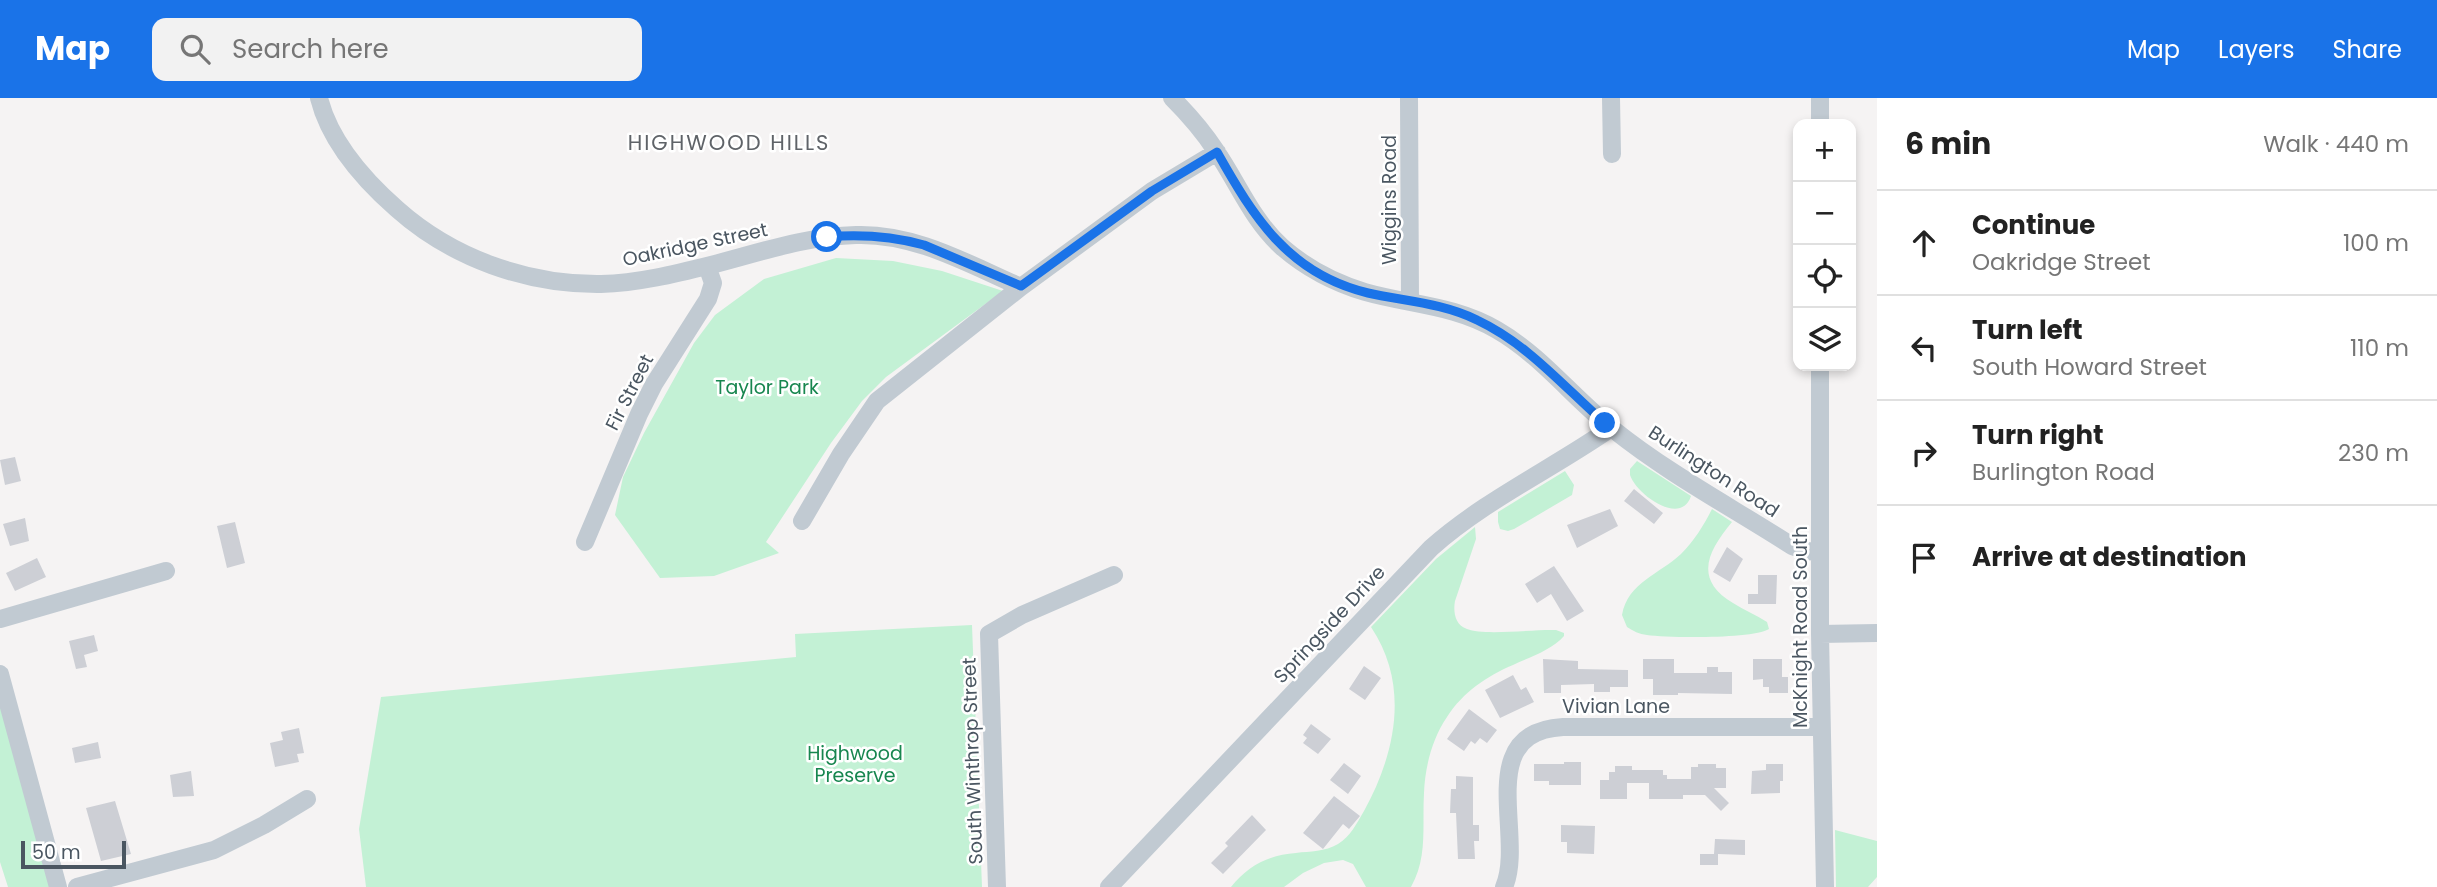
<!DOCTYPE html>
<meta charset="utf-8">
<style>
body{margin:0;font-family:Poppins,sans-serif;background:#f2f2f2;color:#222}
.controls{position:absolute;right:21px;top:21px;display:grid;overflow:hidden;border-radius:14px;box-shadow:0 4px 10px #0003}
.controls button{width:63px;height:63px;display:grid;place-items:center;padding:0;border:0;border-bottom:2px solid #e0e0e0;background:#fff;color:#222;font:35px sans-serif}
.scale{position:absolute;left:21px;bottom:18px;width:105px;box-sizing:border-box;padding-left:7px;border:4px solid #4a5661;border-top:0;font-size:19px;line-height:24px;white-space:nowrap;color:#4a5661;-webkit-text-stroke:5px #fff;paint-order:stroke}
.stop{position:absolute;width:21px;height:21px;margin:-16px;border:5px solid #1a73e8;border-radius:50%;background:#fff}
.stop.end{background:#1a73e8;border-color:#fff;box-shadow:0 2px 7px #0008}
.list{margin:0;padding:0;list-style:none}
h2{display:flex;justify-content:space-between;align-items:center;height:91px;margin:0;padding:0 28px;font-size:30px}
h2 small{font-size:23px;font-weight:400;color:#767676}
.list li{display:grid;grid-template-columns:46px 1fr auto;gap:21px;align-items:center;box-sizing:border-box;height:105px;padding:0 28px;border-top:2px solid #e0e0e0}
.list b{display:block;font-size:26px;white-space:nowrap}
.list p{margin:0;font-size:23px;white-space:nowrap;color:#767676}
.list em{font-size:23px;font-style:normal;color:#767676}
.icon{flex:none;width:38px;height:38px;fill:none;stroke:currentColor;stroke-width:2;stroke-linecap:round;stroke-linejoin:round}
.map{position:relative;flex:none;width:1877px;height:789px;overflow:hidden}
header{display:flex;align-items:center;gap:42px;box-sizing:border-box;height:98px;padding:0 35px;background:#1a73e8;color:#fff}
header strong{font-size:33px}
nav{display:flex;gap:38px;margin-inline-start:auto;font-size:24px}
.search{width:490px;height:63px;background:#f2f2f2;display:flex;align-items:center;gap:18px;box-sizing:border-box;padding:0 24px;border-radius:14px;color:#767676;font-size:26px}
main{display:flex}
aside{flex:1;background:#fff}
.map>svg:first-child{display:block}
.green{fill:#c3f1d5}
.building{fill:#cdcfd5}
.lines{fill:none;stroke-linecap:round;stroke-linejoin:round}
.minor{stroke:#c1cad2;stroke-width:18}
.route{stroke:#1a73e8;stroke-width:9}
.labels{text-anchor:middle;stroke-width:5;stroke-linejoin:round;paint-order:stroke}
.street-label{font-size:19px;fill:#4a5661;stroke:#fff}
.park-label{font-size:19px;fill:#17864f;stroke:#fff}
.neighbourhood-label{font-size:21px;letter-spacing:2px;fill:#5f6368;stroke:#fff}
</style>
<header>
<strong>Map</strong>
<div class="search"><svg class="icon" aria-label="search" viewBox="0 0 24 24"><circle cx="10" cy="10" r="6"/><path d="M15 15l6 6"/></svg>Search here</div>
<nav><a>Map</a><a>Layers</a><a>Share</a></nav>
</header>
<main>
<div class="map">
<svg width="1877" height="789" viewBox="0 0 1877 789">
<rect width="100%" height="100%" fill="#f5f3f3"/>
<path class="green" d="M 836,160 L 893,163 L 942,173 L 1003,193 L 886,279 L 862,303 L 831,345 L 766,444 L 779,455 L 714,478 L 660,480 L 615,417 L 623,379 L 644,335 L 694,245 L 715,217 L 764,181 Z
M 1637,363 L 1691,398 C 1681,429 1636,396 1630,377 L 1630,371 Z
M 1565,373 L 1574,387 L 1572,397 L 1514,431 L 1508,433 L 1500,431 L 1498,424 L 1498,414 Z
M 1712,411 L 1732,424 C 1708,453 1693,481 1733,505 C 1744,512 1756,517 1767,524 L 1769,531 C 1754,541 1668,540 1647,537 C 1639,536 1633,533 1627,529 L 1622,517 C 1628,484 1660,476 1681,456 C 1694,443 1704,427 1712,411 Z
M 1475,429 L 1476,441 L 1455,503 C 1453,514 1455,527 1467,531 C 1484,538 1535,531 1556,532 L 1564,535 L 1564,538 C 1552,552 1530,559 1513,567 C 1487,578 1463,594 1447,619 C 1432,641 1425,669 1424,695 C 1422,728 1428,759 1411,789 L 1366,789 L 1353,766 L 1343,762 L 1324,765 L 1303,775 L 1284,789 L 1231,789 C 1248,768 1268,757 1296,755 C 1310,753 1325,754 1338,746 C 1350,739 1357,725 1364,713 C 1396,655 1410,587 1371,529 L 1436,461 Z
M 972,527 L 982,789 L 366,789 L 359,731 L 381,599 L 796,559 L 795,536 Z
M 0,604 L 50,789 L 8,789 L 0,764 Z
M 1835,732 L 1877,743 L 1877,779 L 1868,789 L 1836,789 Z"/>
<path class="building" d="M 15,359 L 21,383 L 5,387 L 0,362 Z
M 1634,391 L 1663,415 L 1654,426 L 1624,403 Z
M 1610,411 L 1618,428 L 1577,450 L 1567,427 Z
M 25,420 L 29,443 L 10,448 L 3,426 Z
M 235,424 L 245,465 L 227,470 L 217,428 Z
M 1727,449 L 1743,461 L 1730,484 L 1713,474 Z
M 37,460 L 46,479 L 15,493 L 6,475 Z
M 1554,468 L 1584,513 L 1567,523 L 1551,496 L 1537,505 L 1525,486 Z
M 1758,477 L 1777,477 L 1776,506 L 1748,506 L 1748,496 L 1758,496 Z
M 94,537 L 98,553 L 84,557 L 87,569 L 76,571 L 69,543 Z
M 1543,561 L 1578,563 L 1578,571 L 1628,572 L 1628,589 L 1610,589 L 1610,594 L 1594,594 L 1594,586 L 1561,587 L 1561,595 L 1544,595 Z
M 1643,561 L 1674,561 L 1674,575 L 1707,575 L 1707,569 L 1718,569 L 1718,574 L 1732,574 L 1732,596 L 1678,595 L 1678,597 L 1653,597 L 1653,581 L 1643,581 Z
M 1753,561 L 1782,561 L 1782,579 L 1788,579 L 1788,595 L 1769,595 L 1769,589 L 1763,589 L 1763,581 L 1753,582 Z
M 1364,568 L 1381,580 L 1365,602 L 1349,591 Z
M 1513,577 L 1521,592 L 1526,589 L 1534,604 L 1500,620 L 1485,592 Z
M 1469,611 L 1497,632 L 1487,645 L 1480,640 L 1475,646 L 1471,643 L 1464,653 L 1447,641 Z
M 1311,626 L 1331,641 L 1318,656 L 1303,645 L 1307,640 L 1303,637 Z
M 299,630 L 304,655 L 297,656 L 299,664 L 275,669 L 270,645 L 283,642 L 281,634 Z
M 98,644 L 101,660 L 75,665 L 72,650 Z
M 1564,664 L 1581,664 L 1581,687 L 1549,687 L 1549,683 L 1534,683 L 1534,666 L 1564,666 Z
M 1344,665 L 1361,678 L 1348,696 L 1330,682 Z
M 1698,666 L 1716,666 L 1716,670 L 1726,670 L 1726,690 L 1714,690 L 1729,705 L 1721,713 L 1705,697 L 1683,697 L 1683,701 L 1649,701 L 1649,685 L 1627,685 L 1627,701 L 1600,701 L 1600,682 L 1609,682 L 1609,674 L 1615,674 L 1615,668 L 1632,668 L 1632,672 L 1663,672 L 1663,677 L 1667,677 L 1667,681 L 1691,681 L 1691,669 L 1698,669 Z
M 1766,666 L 1783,666 L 1783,683 L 1780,683 L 1780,695 L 1751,696 L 1752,673 L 1766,672 Z
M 191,673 L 194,698 L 173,699 L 170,677 Z
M 1456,678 L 1473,679 L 1473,727 L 1479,727 L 1479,743 L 1474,743 L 1475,761 L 1458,761 L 1456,715 L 1450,715 L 1451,691 L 1456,691 Z
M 1334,698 L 1360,718 L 1349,731 L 1343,726 L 1323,751 L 1303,735 Z
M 115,703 L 131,756 L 101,763 L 86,710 Z
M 1252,717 L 1266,732 L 1223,776 L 1211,765 L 1228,748 L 1225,745 Z
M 1561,727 L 1595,728 L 1594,756 L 1567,755 L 1567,744 L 1561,744 Z
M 1715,741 L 1745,742 L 1745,757 L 1718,756 L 1718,767 L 1700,767 L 1700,756 L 1714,756 Z"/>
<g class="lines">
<path class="minor" d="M 319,0 C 330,44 364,82 397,111 C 452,160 527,187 601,186 C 638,185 675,176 711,167 C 758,155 806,138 856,137 C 915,135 968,166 1021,189
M 1172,0 C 1188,16 1203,33 1216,53 C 1238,85 1252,122 1282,149 C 1305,169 1335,185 1365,194 C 1411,207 1454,207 1497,232 C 1542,258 1573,300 1614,332 C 1669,376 1733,410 1792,448 L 1806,453 L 1820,454
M 1409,0 L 1410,203
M 1611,0 L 1612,56
M 1820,0 L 1820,26
M 1820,268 L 1820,536 L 1825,789
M 802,423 L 841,356 L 877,303 L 1021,189 L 1152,93 L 1217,54
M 585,444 L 639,316 L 654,286 L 708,201 L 713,185 L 707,168
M 0,521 L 166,473
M 1820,536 L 1877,535
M 0,576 L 58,789
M 77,789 L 214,752 L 264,727 L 307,701
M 997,789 L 989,536 L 1022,517 L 1114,477
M 1109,789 L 1431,450 C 1485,402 1552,371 1611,330
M 1504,789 C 1526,739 1472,634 1563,629 L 1821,629"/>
</g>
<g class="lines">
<path class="route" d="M 827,139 C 861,136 891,138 924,147 L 1021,188 L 1152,93 L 1217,54 C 1254,120 1289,176 1368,195 C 1404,203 1443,205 1477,222 C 1528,246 1563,288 1605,325"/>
</g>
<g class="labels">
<g class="street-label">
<text transform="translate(1389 102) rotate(-90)" y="7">Wiggins Road</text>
<text transform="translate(695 146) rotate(-12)" y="7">Oakridge Street</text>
<text transform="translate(629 294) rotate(-63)" y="7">Fir Street</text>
<text transform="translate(1714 373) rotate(33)" y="7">Burlington Road</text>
<text transform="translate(1329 526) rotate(-47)" y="7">Springside Drive</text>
<text transform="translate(1800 529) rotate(-90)" y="7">McKnight Road South</text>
<text x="1616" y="615">Vivian Lane</text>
<text transform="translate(972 663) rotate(-92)" y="7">South Winthrop Street</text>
</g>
<g class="park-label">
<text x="767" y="296">Taylor Park</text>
<text x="855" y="662">Highwood<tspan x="855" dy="22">Preserve</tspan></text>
</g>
<g class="neighbourhood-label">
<text x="729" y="52">HIGHWOOD HILLS</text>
</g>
</g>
</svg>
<div class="controls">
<button>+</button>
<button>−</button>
<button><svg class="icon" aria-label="locate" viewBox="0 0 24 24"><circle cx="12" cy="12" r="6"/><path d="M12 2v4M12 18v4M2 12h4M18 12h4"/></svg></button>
<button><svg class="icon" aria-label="layers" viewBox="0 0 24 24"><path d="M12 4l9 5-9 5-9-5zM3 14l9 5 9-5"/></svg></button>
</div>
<div class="scale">50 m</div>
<div class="stop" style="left:827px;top:139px"></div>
<div class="stop end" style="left:1605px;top:325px"></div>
</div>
<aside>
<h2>6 min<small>Walk · 440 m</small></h2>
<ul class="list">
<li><svg class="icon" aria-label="ahead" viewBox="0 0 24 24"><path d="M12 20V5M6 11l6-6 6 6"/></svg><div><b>Continue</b><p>Oakridge Street</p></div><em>100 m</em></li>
<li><svg class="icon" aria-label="left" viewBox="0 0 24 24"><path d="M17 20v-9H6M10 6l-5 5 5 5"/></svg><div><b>Turn left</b><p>South Howard Street</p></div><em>110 m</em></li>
<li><svg class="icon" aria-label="right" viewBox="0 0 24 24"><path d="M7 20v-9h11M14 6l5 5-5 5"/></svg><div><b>Turn right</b><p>Burlington Road</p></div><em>230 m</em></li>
<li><svg class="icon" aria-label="arrive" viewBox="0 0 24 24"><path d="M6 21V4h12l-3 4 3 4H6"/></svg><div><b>Arrive at destination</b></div></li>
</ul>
</aside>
</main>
